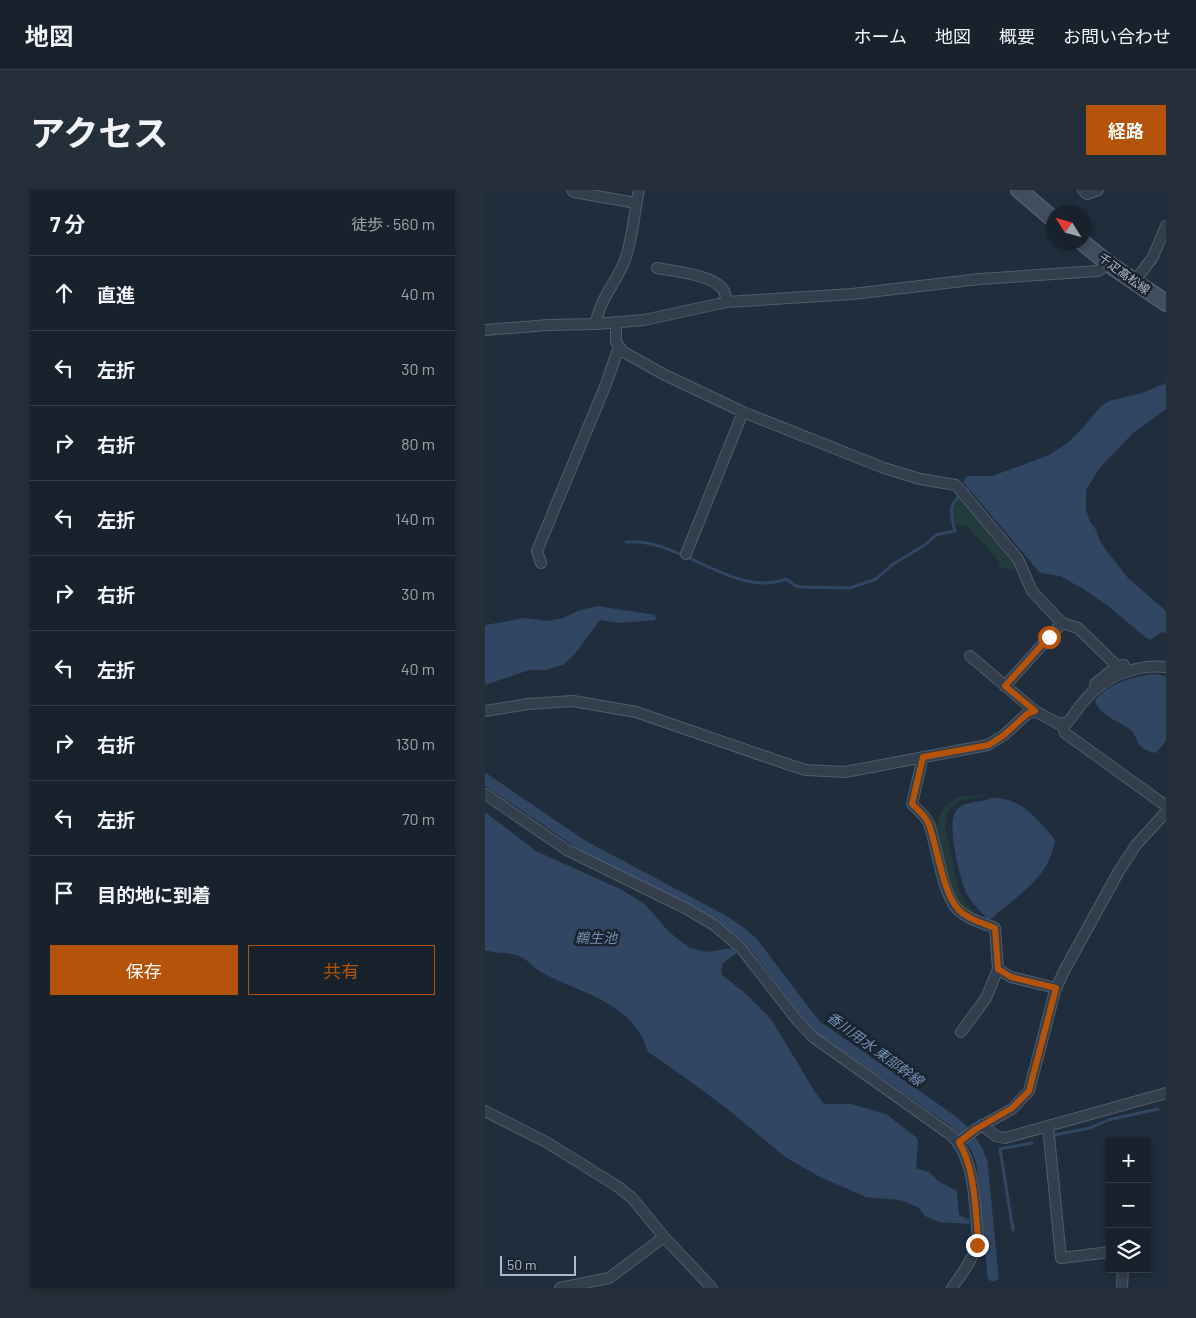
<!DOCTYPE html>
<html lang="ja">
<meta charset="utf-8">
<style>
body{margin:0;font-family:Barlow,"Noto Sans JP",sans-serif;background:#252f39;color:#f1f3f6}
.controls{position:absolute;right:15px;bottom:15px;display:grid;overflow:hidden;border-radius:0px;box-shadow:0 2px 8px #0003}
.controls button{width:45px;height:45px;display:grid;place-items:center;padding:0;border:0;border-bottom:1px solid #363f49;background:#18222d;color:#f1f3f6;font:25px sans-serif}
.compass{position:absolute;left:561px;top:15px;width:45px;height:45px;border-radius:50%;background:#18222d;box-shadow:0 2px 8px #0003;rotate:307deg}
.scale{position:absolute;left:15px;bottom:12px;width:76px;box-sizing:border-box;padding-left:5px;border:2px solid #b0b9c8;border-top:0;font-size:14px;line-height:18px;white-space:nowrap;color:#b0b9c8;-webkit-text-stroke:4px #1a2431;paint-order:stroke}
.stop{position:absolute;width:15px;height:15px;margin:-11px;border:4px solid #b45309;border-radius:50%;background:#fff}
.stop.end{background:#b45309;border-color:#fff;box-shadow:0 1px 5px #0008}
.list{margin:0;padding:0;list-style:none}
h2{display:flex;justify-content:space-between;align-items:center;height:65px;margin:0;padding:0 20px;font-size:21px}
h2 small{font-size:16px;font-weight:400;color:#9fa4aa}
.list li{display:grid;grid-template-columns:32px 1fr auto;gap:15px;align-items:center;box-sizing:border-box;height:75px;padding:0 20px;border-top:1px solid #363f49}
.list b{display:block;font-size:19px;white-space:nowrap}
.list em{font-size:16px;font-style:normal;color:#9fa4aa}
.actions{display:flex;gap:10px;padding:15px 20px}
.actions a{flex:1;padding:11px 0;border:1px solid #b45309;border-radius:0px;text-align:center;font-size:18px;color:#b45309}
.actions .main{background:#b45309;color:#fff}
.icon{flex:none;width:28px;height:28px;fill:none;stroke:currentColor;stroke-width:2;stroke-linecap:round;stroke-linejoin:round}
.map{position:relative;flex:none;width:681px;height:1098px;overflow:hidden;border-radius:0px}
header{display:flex;align-items:center;gap:30px;box-sizing:border-box;height:70px;padding:0 25px;background:#18222d;border-bottom:1px solid #363f49}
header strong{font-size:24px}
nav{display:flex;gap:28px;margin-inline-start:auto;font-size:18px}
.intro{display:flex;align-items:center;justify-content:space-between;box-sizing:border-box;height:120px;padding:0 30px}
h1{margin:0;font-size:35px}
.button{padding:12px 22px;border-radius:0px;background:#b45309;color:#fff;font-size:18px;font-weight:700}
main{display:flex;gap:30px;padding:0 30px}
aside{flex:1;background:#18222d;border-radius:0px;box-shadow:0 2px 8px #0003}
.map>svg:first-child{display:block}
.green{fill:#223b3d}
.water{fill:#314663}
.lines{fill:none;stroke-linecap:round;stroke-linejoin:round}
.stream{stroke:#314663;stroke-width:3}
.canal{stroke:#314663;stroke-width:11}
.street-casing{stroke:#535c6a;stroke-width:12}
.secondary-casing{stroke:#535c6a;stroke-width:18}
.street{stroke:#343f4d;stroke-width:10}
.secondary{stroke:#424d60;stroke-width:15}
.route{stroke:#b45309;stroke-width:6}
.labels{text-anchor:middle;stroke-width:5;stroke-linejoin:round;paint-order:stroke}
.street-label{font-size:12px;fill:#b0b9c8;stroke:#1a2431}
.water-label{font-size:14px;font-style:italic;fill:#758fb2;stroke:#1a2431}
</style>
<header>
<strong>地図</strong>
<nav><a>ホーム</a><a>地図</a><a>概要</a><a>お問い合わせ</a></nav>
</header>
<div class="intro"><h1>アクセス</h1><a class="button">経路</a></div>
<main>
<aside>
<h2>7 分<small>徒歩 · 560 m</small></h2>
<ul class="list">
<li><svg class="icon" aria-label="ahead" viewBox="0 0 24 24"><path d="M12 20V5M6 11l6-6 6 6"/></svg><div><b>直進</b></div><em>40 m</em></li>
<li><svg class="icon" aria-label="left" viewBox="0 0 24 24"><path d="M17 20v-9H6M10 6l-5 5 5 5"/></svg><div><b>左折</b></div><em>30 m</em></li>
<li><svg class="icon" aria-label="right" viewBox="0 0 24 24"><path d="M7 20v-9h11M14 6l5 5-5 5"/></svg><div><b>右折</b></div><em>80 m</em></li>
<li><svg class="icon" aria-label="left" viewBox="0 0 24 24"><path d="M17 20v-9H6M10 6l-5 5 5 5"/></svg><div><b>左折</b></div><em>140 m</em></li>
<li><svg class="icon" aria-label="right" viewBox="0 0 24 24"><path d="M7 20v-9h11M14 6l5 5-5 5"/></svg><div><b>右折</b></div><em>30 m</em></li>
<li><svg class="icon" aria-label="left" viewBox="0 0 24 24"><path d="M17 20v-9H6M10 6l-5 5 5 5"/></svg><div><b>左折</b></div><em>40 m</em></li>
<li><svg class="icon" aria-label="right" viewBox="0 0 24 24"><path d="M7 20v-9h11M14 6l5 5-5 5"/></svg><div><b>右折</b></div><em>130 m</em></li>
<li><svg class="icon" aria-label="left" viewBox="0 0 24 24"><path d="M17 20v-9H6M10 6l-5 5 5 5"/></svg><div><b>左折</b></div><em>70 m</em></li>
<li><svg class="icon" aria-label="arrive" viewBox="0 0 24 24"><path d="M6 21V4h12l-3 4 3 4H6"/></svg><div><b>目的地に到着</b></div></li>
</ul>
<div class="actions"><a class="main">保存</a><a>共有</a></div>
</aside>
<div class="map">
<svg width="681" height="1098" viewBox="0 0 681 1098">
<rect width="100%" height="100%" fill="#202d3c"/>
<path class="green" d="M 475,308 L 528,371 L 529,379 L 516,378 L 513,370 L 481,335 L 470,334 C 468,323 467,317 475,308 Z
M 503,605 L 474,611 L 467,617 L 462,623 L 460,636 L 473,697 L 479,711 L 493,727 C 485,723 477,718 472,710 C 467,703 466,692 463,684 C 456,662 441,630 465,612 C 475,604 490,606 503,605 Z"/>
<path class="water" d="M 681,193 L 681,219 L 648,243 L 614,279 L 601,300 L 601,320 L 605,332 L 611,340 L 615,351 L 621,360 L 643,388 L 681,421 L 681,443 L 677,442 L 665,450 L 660,447 L 622,415 L 600,400 L 575,386 L 555,383 L 478,292 L 482,286 L 507,286 L 564,265 L 581,254 L 597,239 L 616,216 L 624,211 L 657,203 Z
M 112,416 L 170,425 L 171,430 L 135,433 L 115,430 L 90,464 L 78,475 L 61,480 L 44,480 L 0,495 L 0,435 L 40,428 L 62,431 L 78,428 L 95,420 Z
M 670,484 L 681,486 L 681,551 L 671,563 C 667,562 662,561 659,559 C 651,555 652,545 646,540 C 634,531 613,525 610,510 C 626,492 646,487 670,484 Z
M 506,608 C 537,607 552,629 570,650 C 564,690 531,705 504,731 C 497,723 487,714 482,704 C 475,691 461,633 471,621 C 480,609 494,614 506,608 Z
M 0,622 L 51,661 L 135,699 L 160,714 L 184,742 L 205,758 L 222,762 L 247,758 L 252,763 L 238,773 L 236,781 L 237,785 L 260,803 L 286,829 L 330,902 L 339,914 L 366,914 L 401,924 L 432,948 L 433,953 L 431,978 L 444,982 L 453,991 L 472,1001 L 474,1025 L 485,1030 L 484,1034 L 454,1032 L 440,1026 L 433,1017 L 415,1010 L 381,1007 L 335,987 L 300,967 L 245,921 L 198,886 L 163,862 C 148,811 97,805 56,782 C 49,778 42,769 34,766 C 25,762 11,764 0,760 Z"/>
<g class="lines">
<path class="stream" d="M 141,352 C 195,347 248,409 301,389 L 311,396 L 318,397 L 365,398 L 391,389 L 408,374 L 440,355 L 451,345 L 470,341 C 463,316 465,312 486,297
M 569,945 L 605,938 L 623,930 L 673,919
M 528,1040 L 515,959 L 547,953"/>
<path class="canal" d="M 0,589 L 97,655 L 236,729 L 253,740 L 268,753 L 321,823 L 332,836 L 468,931 L 481,943 L 491,958 L 497,972 L 508,1086"/>
<defs>
<path id="street" d="M 87,0 L 89,2 L 151,13
M 154,0 C 149,23 148,47 140,70 C 132,92 114,109 111,134 L 159,130 L 242,112 L 367,104 L 495,89 L 613,81 L 624,74
M 598,0 L 602,4 L 613,0
M 172,78 C 189,81 230,85 239,101 C 240,104 241,109 242,112
M 649,92 L 668,67 L 681,36
M 131,132 L 131,151 L 137,161 L 178,184 L 258,222 L 399,278 L 435,289 L 471,295 L 533,369 L 547,401 L 577,433
M 0,140 L 63,135 L 111,134
M 201,364 L 258,222
M 56,373 L 52,361 L 121,194 L 134,157
M 485,466 L 550,521
M 610,494 L 632,476 L 639,475
M 520,496 L 577,433 L 593,438 L 632,476
M 0,521 L 43,514 L 88,511 L 151,522 L 305,575 L 321,580 L 340,581 L 360,582 L 503,555 L 519,545 L 542,524 L 550,521 L 574,534 L 583,532 C 591,522 600,507 611,499 C 629,483 657,474 681,477
M 577,533 L 580,543 L 681,616
M 438,567 L 427,614 C 433,620 442,627 444,634 C 452,656 457,702 472,719 C 482,729 498,733 510,738 L 513,779 L 526,787 L 571,798
M 0,604 L 82,660 L 202,719 L 229,735 L 256,758 L 312,830 L 328,847 L 466,945 C 491,969 489,1014 493,1047 C 491,1066 478,1082 467,1098
M 476,842 L 501,808 L 513,779
M 0,921 L 61,952 L 132,996 L 147,1008 L 179,1047 L 227,1098
M 497,935 L 511,946 L 520,948 L 681,903
M 563,936 L 576,1068 L 625,1062
M 474,952 L 491,939 L 527,919 L 544,901 L 570,801 L 579,781 L 634,681 L 651,655 L 681,622
M 75,1098 L 124,1088 L 179,1047
M 637,1098 L 638,1079"/>
<path id="secondary" d="M 534,0 L 568,29
M 597,52 L 624,74 L 681,113"/>
</defs>
<use href="#street" class="street-casing"/>
<use href="#secondary" class="secondary-casing"/>
<use href="#street" class="street"/>
<use href="#secondary" class="secondary"/>
</g>
<g class="lines">
<path class="route" d="M 492,1055 L 493,1047 C 490,1016 490,980 474,952 L 491,939 L 527,918 L 544,901 L 571,798 L 526,787 L 513,779 L 510,738 C 498,733 482,729 473,719 C 458,703 452,656 444,635 C 442,627 433,620 427,614 L 438,567 L 504,555 L 519,545 L 542,524 L 550,521 L 520,496 L 564,447"/>
</g>
<g class="labels">
<g class="street-label">
<text transform="translate(639 84) rotate(36)" y="4">千疋高松線</text>
</g>
<g class="water-label">
<text x="111" y="753">鵜生池</text>
<text transform="translate(390 859) rotate(36)" y="5">香川用水 東部幹線</text>
</g>
</g>
</svg>
<div class="controls">
<button>+</button>
<button>−</button>
<button><svg class="icon" aria-label="layers" viewBox="0 0 24 24"><path d="M12 4l9 5-9 5-9-5zM3 14l9 5 9-5"/></svg></button>
</div>
<svg class="compass" viewBox="-18 -18 36 36"><path d="M0-13l5 13h-10z" fill="#e53935"/><path d="M0 13l5-13h-10z" fill="#9fa4aa"/></svg>
<div class="scale">50 m</div>
<div class="stop" style="left:564px;top:447px"></div>
<div class="stop end" style="left:492px;top:1055px"></div>
</div>
</main>
